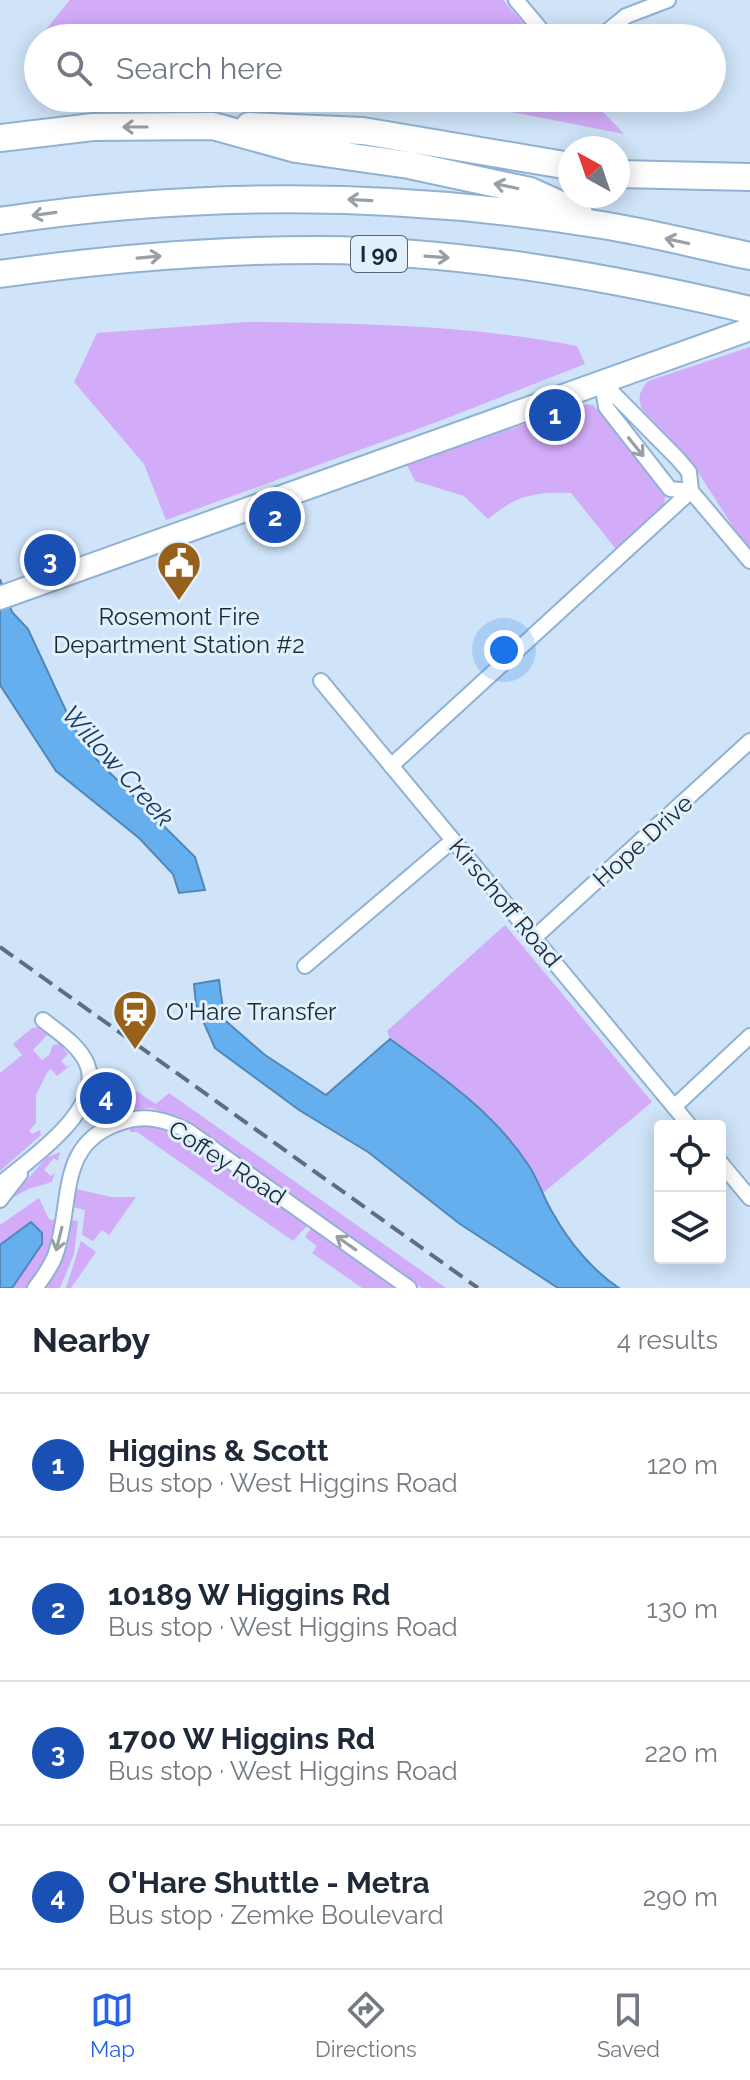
<!DOCTYPE html>
<html lang="en">
<head>
<meta charset="utf-8">
<style>
	:root { --surface:#fff; --page:#f2f2f3; --text:#1f2937; --muted:#747a83; --line:#e0e1e3; --accent:#2563eb }
	body { margin:0; font-family:Raleway,sans-serif; background:var(--page); color:var(--text) }
	.controls { position:absolute; right:24px; bottom:24px; display:grid; overflow:hidden; border-radius:8px; box-shadow:0 4px 20px #0003 }
	.controls button { width:72px; height:72px; display:grid; place-items:center; padding:0; border:0; border-bottom:2px solid var(--line); background:var(--surface); color:var(--text); font:40px sans-serif }
	.compass { position:absolute; left:558px; top:136px; width:72px; height:72px; border-radius:50%; background:var(--surface); box-shadow:0 4px 20px #0003; rotate:320deg }
	.you { position:absolute; left:504px; top:650px; width:28px; height:28px; margin:-20px; border:6px solid #fff; border-radius:50%; background:#1a73e8; box-shadow:0 0 0 12px #1a73e833 }
	.badge { display:grid; place-items:center; width:52px; height:52px; border-radius:50%; background:var(--accent); color:#fff; font-size:26px; font-weight:700 }
	.pin { position:absolute; translate:-50% -50%; border:4px solid #fff; box-shadow:0 2px 8px #0006 }
	.list { margin:0; padding:0; list-style:none }
	h2 { display:flex; justify-content:space-between; align-items:center; height:104px; margin:0; padding:0 32px; font-size:34px }
	h2 small { font-size:26px; font-weight:400; color:var(--muted) }
	.list li { display:grid; grid-template-columns:52px 1fr auto; gap:24px; align-items:center; box-sizing:border-box; height:144px; padding:0 32px; border-top:2px solid var(--line) }
	.list b { display:block; font-size:30px; white-space:nowrap }
	.list p { margin:0; font-size:26px; white-space:nowrap; color:var(--muted) }
	.list em { font-size:26px; font-style:normal; color:var(--muted) }
	.icon { flex:none; width:44px; height:44px; fill:none; stroke:currentColor; stroke-width:2; stroke-linecap:round; stroke-linejoin:round }
	.map { position:relative; flex:none; width:750px; height:1288px; overflow:hidden }
	.search { position:absolute; background:var(--surface); box-shadow:0 4px 20px #0003; left:24px; right:24px; top:24px; height:88px; display:flex; align-items:center; gap:20px; box-sizing:border-box; padding:0 28px; border-radius:44px; color:var(--muted); font-size:30px }
	.sheet { height:680px; background:var(--surface) }
	nav { display:flex; justify-content:space-around; align-items:center; box-sizing:border-box; height:112px; border-top:2px solid var(--line); background:var(--surface); font-size:22px; color:var(--muted) }
	nav a { display:grid; justify-items:center; gap:4px }
	nav .on { color:var(--accent) }
	.map>svg:first-child { display:block }
	.green { fill:#d3acf9 }
	.water { fill:#66afef; stroke:#5087b8; stroke-width:2 }
	.lines { fill:none; stroke-linecap:round; stroke-linejoin:round }
	.minor-casing { stroke:#90b2d2; stroke-width:18 }
	.primary-casing { stroke:#90b2d2; stroke-width:26 }
	.motorway-casing { stroke:#90b2d2; stroke-width:30 }
	.minor { stroke:#fff; stroke-width:14 }
	.primary { stroke:#fff; stroke-width:22 }
	.motorway { stroke:#fff; stroke-width:26 }
	.rail { stroke:#5e6e7d; stroke-width:4; stroke-dasharray:16 8; stroke-linecap:butt }
	.oneway { stroke:#999fa5 }
	.labels { text-anchor:middle; stroke-width:6; stroke-linejoin:round; paint-order:stroke }
	.shield { fill:#e2f0fe; stroke:#576572; stroke-width:2 }
	.shield-label { font-size:22px; font-weight:bold; fill:#1c2a36 }
	.poi-label { font-size:24px; fill:#1c2a36; stroke:#e2f0fe }
	.street-label { font-size:24px; fill:#1c2a36; stroke:#e2f0fe }
	.water-label { font-size:26px; font-style:italic; fill:#153b5c; stroke:#e2f0fe }
</style>
</head>
<body>
<div class="map">
<svg width="750" height="1288" viewBox="0 0 750 1288">
	<rect width="100%" height="100%" fill="#cfe4f8"/>
	<path class="green" d="M70,0H503L536,38H39Z
		M440,98H590L624,134Z
		M246,322C357,323 469,325 577,346L585,364L437,422L166,520L144,464L74,382L97,333Z
		M750,347V553L692,463L642,409C637,397 640,391 648,381Z
		M582,404L593,405L602,414L665,496L664,506L616,549L571,493C534,492 517,495 488,519L464,496L415,481L407,465Z
		M505,925L652,1102L543,1193C510,1126 449,1082 390,1039L387,1031Z
		M40,1027L48,1034L33,1050L42,1060L49,1055L53,1045L60,1044L68,1054L61,1061L67,1067L72,1064L57,1076L51,1069L48,1071L36,1095V1123L29,1131L32,1134L40,1130L41,1135L0,1171V1073L22,1055L13,1044L32,1028Z
		M136,1091L156,1104L169,1093L446,1288H422L186,1120L151,1108L120,1112L119,1108Z
		M154,1125L183,1138L307,1226L293,1241L137,1132H130V1127Z
		M60,1152L58,1161L54,1158L44,1170L51,1176L55,1172L52,1182L28,1189L10,1199L46,1158Z
		M77,1189L111,1197H136L109,1235L102,1230L93,1241L82,1235L85,1210L72,1207Z
		M39,1198L49,1219L56,1221L50,1252L30,1288H0V1225Z
		M70,1220L78,1221L74,1254L60,1288H46L61,1264Z
		M311,1228L396,1288H362L312,1253L317,1246L305,1237Z
		M81,1241L96,1252L71,1288H66Z"/>
	<path class="water" d="M0,579L12,612L28,629L73,726L97,760L195,857L205,890L179,893L173,874L139,838L56,771L0,685Z
		M219,980L223,1009L220,1016L265,1055L326,1095L390,1039C440,1075 495,1113 529,1166C539,1181 544,1200 554,1215C569,1242 593,1271 619,1288H558L460,1224L368,1152L299,1110L215,1048L196,1005L194,984Z
		M31,1222L42,1233V1244L12,1288H0V1245Z"/>
	<g class="lines">
		<g class="minor-casing">
			<path id="minor" d="M516,0L548,38
				M599,38L626,16L668,0
				M602,382L678,459L689,472L691,491L750,561
				M602,382L606,407L670,489L691,491
				M321,681L690,1126
				M391,766L691,491
				M534,938L750,741
				M305,966L453,840
				M674,1107L750,1036
				M720,1162L750,1198
				M0,1184C29,1160 105,1109 87,1064C79,1045 58,1032 43,1020
				M0,1200L20,1174
				M35,1288C43,1278 50,1268 55,1256C74,1203 55,1143 122,1122C146,1114 167,1120 188,1131L409,1288"/>
		</g>
		<g class="primary-casing">
			<path id="primary" d="M0,598L750,329"/>
		</g>
		<g class="motorway-casing">
			<path id="motorway" d="M249,126L363,131L570,166
				M0,138L93,127L213,126L296,149L409,165L530,191L579,213
				M618,174L750,177
				M0,221C200,191 402,192 602,225C652,233 701,246 750,256
				M0,274C106,259 212,250 319,250C464,251 610,277 750,310"/>
		</g>
		<use href="#minor" class="minor"/>
		<use href="#primary" class="primary"/>
		<use href="#motorway" class="motorway"/>
		<path class="rail" d="M0,947L478,1288"/>
	</g>
	<defs><path id="oneway-shaft" d="M-6 0H5M1.5-3L5.5 0L1.5 3" fill="none" stroke-width="1.6" stroke-linecap="round" stroke-linejoin="round" transform="scale(2)"/></defs>
	<g class="oneway">
		<use href="#oneway-shaft" transform="translate(135 127) rotate(180)"/>
		<use href="#oneway-shaft" transform="translate(506 186) rotate(-168)"/>
		<use href="#oneway-shaft" transform="translate(360 200) rotate(-177)"/>
		<use href="#oneway-shaft" transform="translate(44 214) rotate(172)"/>
		<use href="#oneway-shaft" transform="translate(677 241) rotate(-168)"/>
		<use href="#oneway-shaft" transform="translate(149 257) rotate(-5)"/>
		<use href="#oneway-shaft" transform="translate(437 257) rotate(4)"/>
		<use href="#oneway-shaft" transform="translate(636 447) rotate(51)"/>
		<use href="#oneway-shaft" transform="translate(59 1239) rotate(104)"/>
		<use href="#oneway-shaft" transform="translate(346 1243) rotate(-145)"/>
	</g>
	<defs>
		<g id="civic-pin" transform="scale(2.3)"><path d="M0 17L-7.5 6A9.5 9.5 0 1 1 7.5 6Z" fill="#98611b" stroke="#e2f0fe"/><path d="M-.6-6.5H3V-4.5H.6V-3L4-1V1h2V6H-6V1h2V-1L-.6-3ZM-1.2 2.5V6h2.4V2.5Z" fill="#fff"/></g>
		<g id="station-pin" transform="scale(2.3)"><path d="M0 17L-7.5 6A9.5 9.5 0 1 1 7.5 6Z" fill="#98611b" stroke="#e2f0fe"/><path d="M-3-6H3Q5-6 5-4V2Q5 4 3 4L4.5 6H3L1.5 4h-3L-3 6H-4.5L-3 4Q-5 4-5 2V-4Q-5-6-3-6ZM-3.5-4v3h7v-3ZM-3.5 1v1.5H-2V1ZM2 1v1.5H3.5V1Z" fill="#fff"/></g>
	</defs>
	<g fill-rule="evenodd">
		<use href="#civic-pin" x="179" y="563"/>
		<use href="#station-pin" x="135" y="1012"/>
	</g>
	<g class="labels">
		<rect class="shield" x="351" y="236" width="56" height="36" rx="6"/>
		<g class="shield-label">
			<text x="379" y="262">I 90</text>
		</g>
		<g class="poi-label">
			<text x="179" y="625">Rosemont Fire<tspan x="179" dy="28">Department Station #2</tspan></text>
			<text x="166" y="1020" text-anchor="start">O'Hare Transfer</text>
		</g>
		<g class="street-label">
			<text transform="translate(643 841) rotate(-42)" y="8">Hope Drive</text>
			<text transform="translate(505 903) rotate(50)" y="8">Kirschoff Road</text>
			<text transform="translate(227 1163) rotate(33)" y="8">Coffey Road</text>
		</g>
		<g class="water-label">
			<text transform="translate(118 766) rotate(48)" y="9">Willow Creek</text>
		</g>
	</g>
</svg>
<div class="controls">
<button><svg class="icon" aria-label="locate" viewBox="0 0 24 24"><circle cx="12" cy="12" r="6"/><path d="M12 2v4M12 18v4M2 12h4M18 12h4"/></svg></button>
<button><svg class="icon" aria-label="layers" viewBox="0 0 24 24"><path d="M12 4l9 5-9 5-9-5zM3 14l9 5 9-5"/></svg></button>
</div>
<svg class="compass" viewBox="-18 -18 36 36"><path d="M0-13l5 13h-10z" fill="#e53935"/><path d="M0 13l5-13h-10z" fill="#747a83"/></svg>
<div class="you"></div>
<div class="pin badge" style="left:555px;top:415px;background:#1a4fb4">1</div>
<div class="pin badge" style="left:275px;top:517px;background:#1a4fb4">2</div>
<div class="pin badge" style="left:50px;top:560px;background:#1a4fb4">3</div>
<div class="pin badge" style="left:106px;top:1098px;background:#1a4fb4">4</div>
<div class="search"><svg class="icon" aria-label="search" viewBox="0 0 24 24"><circle cx="10" cy="10" r="6"/><path d="M15 15l6 6"/></svg>Search here</div>
</div>
<section class="sheet">
<h2>Nearby<small>4 results</small></h2>
<ul class="list">
<li><span class="badge" style="background:#1a4fb4">1</span><div><b>Higgins &amp; Scott</b><p>Bus stop · West Higgins Road</p></div><em>120 m</em></li>
<li><span class="badge" style="background:#1a4fb4">2</span><div><b>10189 W Higgins Rd</b><p>Bus stop · West Higgins Road</p></div><em>130 m</em></li>
<li><span class="badge" style="background:#1a4fb4">3</span><div><b>1700 W Higgins Rd</b><p>Bus stop · West Higgins Road</p></div><em>220 m</em></li>
<li><span class="badge" style="background:#1a4fb4">4</span><div><b>O'Hare Shuttle - Metra</b><p>Bus stop · Zemke Boulevard</p></div><em>290 m</em></li>
</ul>
</section>
<nav>
<a class="on"><svg class="icon" aria-label="map" viewBox="0 0 24 24"><path d="M3 6l6-2 6 2 6-2v14l-6 2-6-2-6 2zM9 4v14M15 6v14"/></svg>Map</a>
<a><svg class="icon" aria-label="directions" viewBox="0 0 24 24"><path d="M12 3l9 9-9 9-9-9zM9 14v-3h6M13 9l2 2-2 2"/></svg>Directions</a>
<a><svg class="icon" aria-label="saved" viewBox="0 0 24 24"><path d="M7 4h10v16l-5-4-5 4z"/></svg>Saved</a>
</nav>
</body>
</html>
